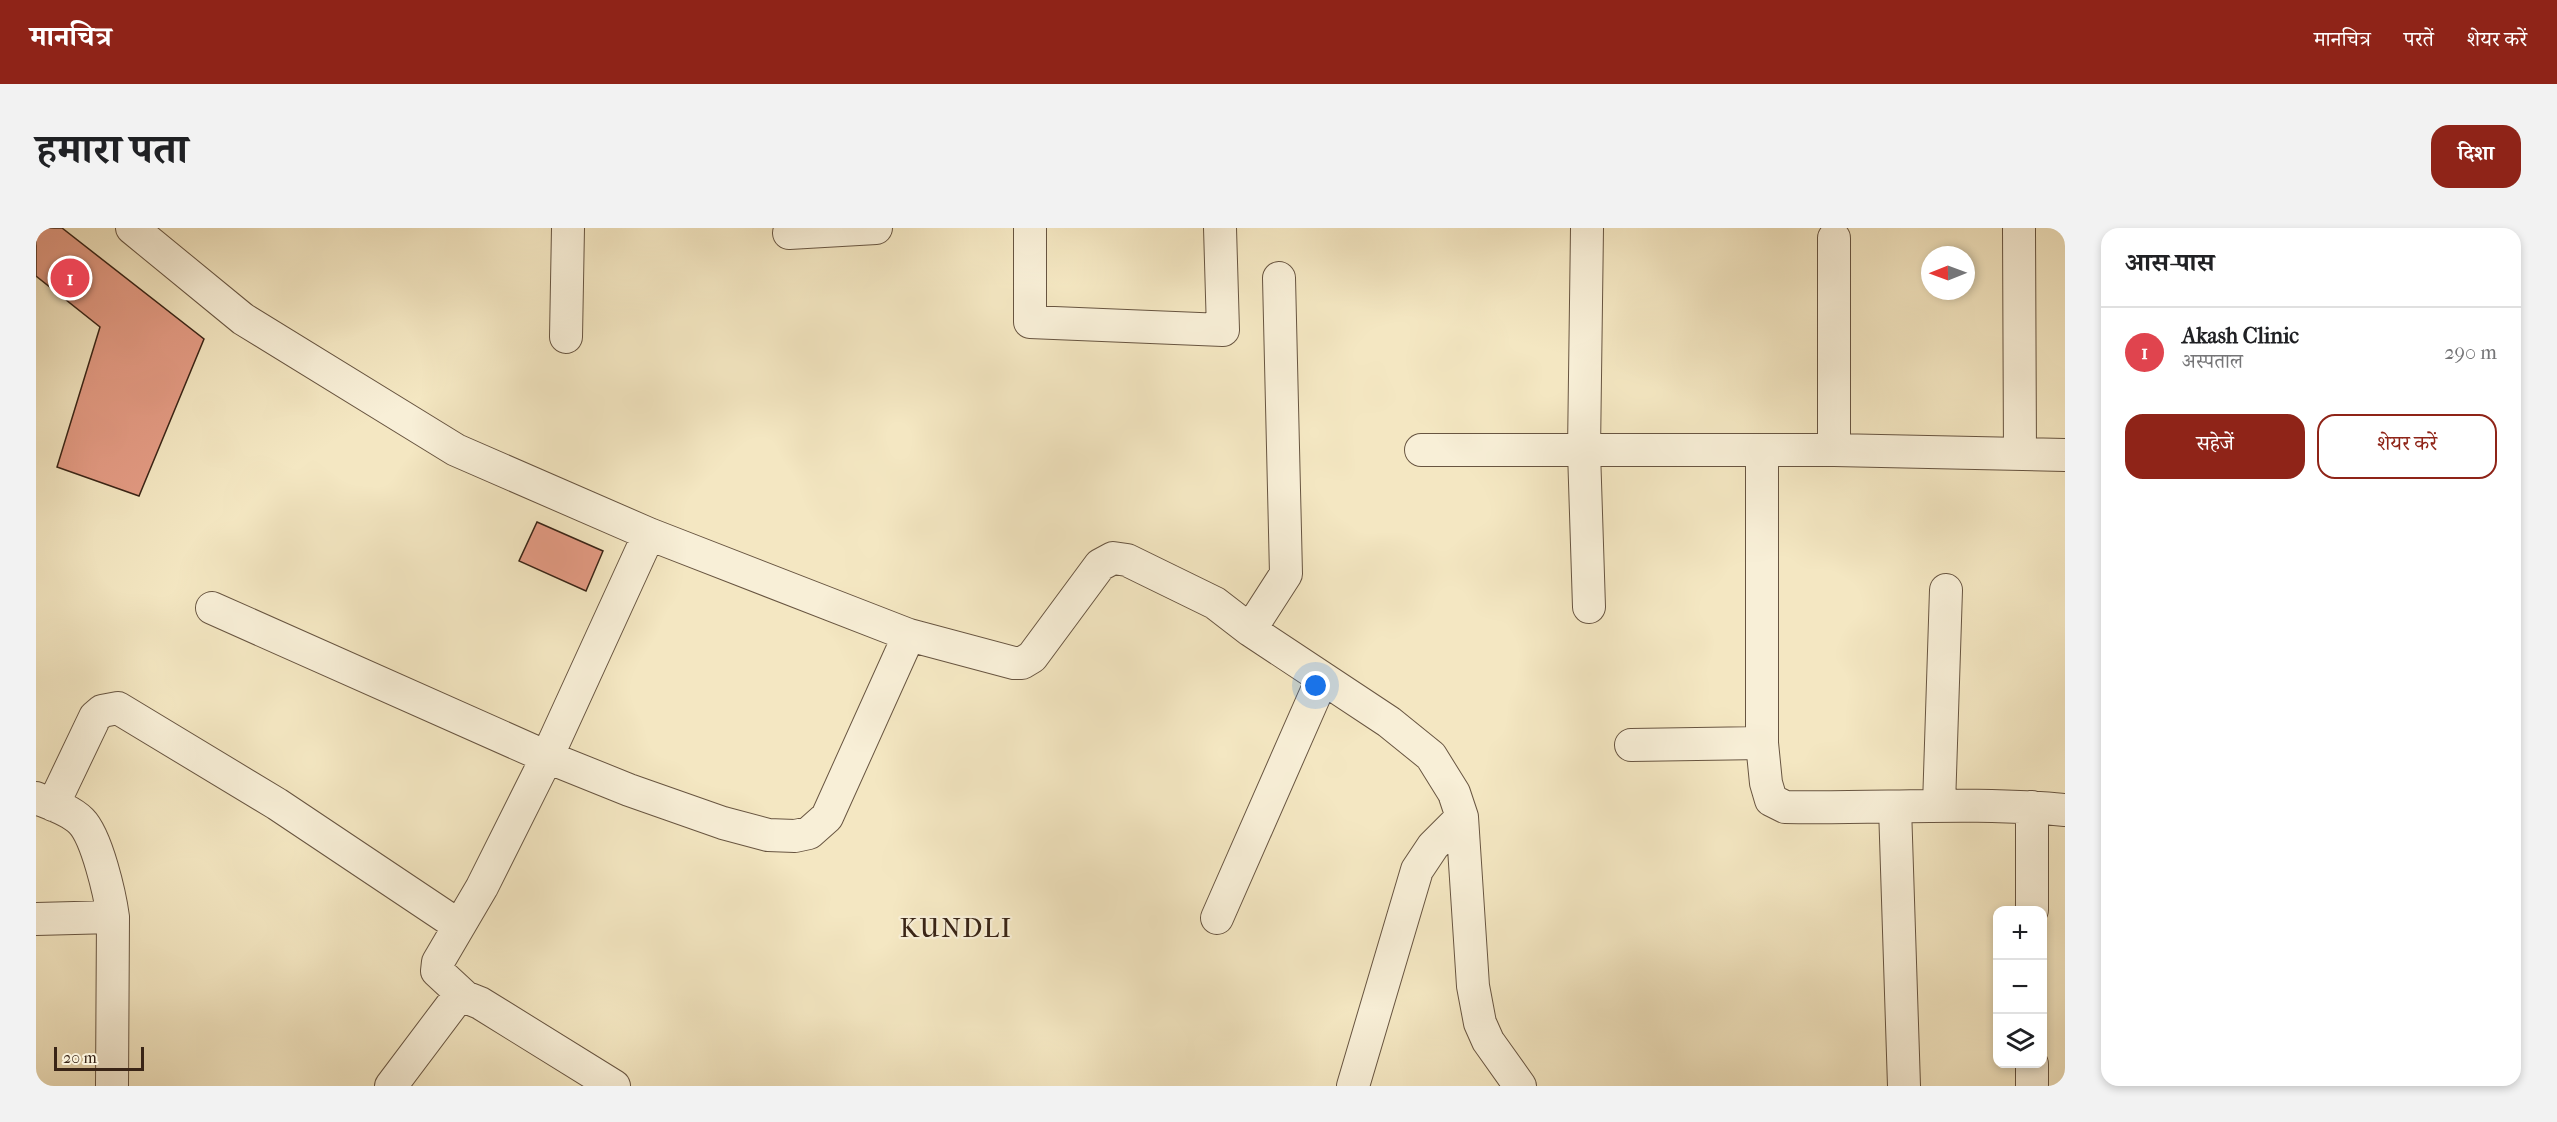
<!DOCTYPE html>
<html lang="hi">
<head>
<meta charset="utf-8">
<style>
	:root { --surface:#fff; --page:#f2f2f2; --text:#202124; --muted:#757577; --line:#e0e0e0; --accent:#8f2418 }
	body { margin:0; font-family:"IM FELL French Canon","Noto Serif Devanagari",serif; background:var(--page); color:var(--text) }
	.controls { position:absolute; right:18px; bottom:18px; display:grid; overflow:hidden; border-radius:12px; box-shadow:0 3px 9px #0003 }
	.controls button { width:54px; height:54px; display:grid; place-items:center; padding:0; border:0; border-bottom:2px solid var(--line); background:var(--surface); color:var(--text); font:30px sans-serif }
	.compass { position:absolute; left:1885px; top:18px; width:54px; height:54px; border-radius:50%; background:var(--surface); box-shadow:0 3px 9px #0003; rotate:269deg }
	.scale { position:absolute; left:18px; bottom:15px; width:90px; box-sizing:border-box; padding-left:6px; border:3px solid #392416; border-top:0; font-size:16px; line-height:21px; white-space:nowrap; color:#392416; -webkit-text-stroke:4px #f8efd7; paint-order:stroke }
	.you { position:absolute; left:1280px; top:458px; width:21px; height:21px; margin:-15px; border:4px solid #fff; border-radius:50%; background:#1a73e8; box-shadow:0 0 0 9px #1a73e833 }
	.badge { display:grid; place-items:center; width:39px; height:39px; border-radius:50%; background:var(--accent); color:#fff; font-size:20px; font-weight:700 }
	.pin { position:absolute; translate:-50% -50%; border:3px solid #fff; box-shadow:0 2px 6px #0006 }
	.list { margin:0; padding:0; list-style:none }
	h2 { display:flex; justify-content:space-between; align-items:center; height:78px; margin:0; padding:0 24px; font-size:26px }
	h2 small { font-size:20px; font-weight:400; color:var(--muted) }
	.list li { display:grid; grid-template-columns:39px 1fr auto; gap:18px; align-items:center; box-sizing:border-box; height:90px; padding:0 24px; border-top:2px solid var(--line) }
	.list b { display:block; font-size:22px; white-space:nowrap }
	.list p { margin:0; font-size:20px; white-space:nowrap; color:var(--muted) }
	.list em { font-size:20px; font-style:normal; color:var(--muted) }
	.actions { display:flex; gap:12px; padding:18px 24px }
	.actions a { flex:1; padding:14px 0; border:2px solid var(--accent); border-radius:18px; text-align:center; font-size:21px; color:var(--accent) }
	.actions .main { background:var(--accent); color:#fff }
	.icon { flex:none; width:33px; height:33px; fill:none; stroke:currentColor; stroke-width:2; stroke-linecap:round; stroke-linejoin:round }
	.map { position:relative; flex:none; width:2029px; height:858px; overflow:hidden; border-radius:18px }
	header { display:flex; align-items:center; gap:36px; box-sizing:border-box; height:84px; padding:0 30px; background:var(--accent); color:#fff }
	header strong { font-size:28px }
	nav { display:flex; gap:33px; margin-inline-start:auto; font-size:21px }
	.intro { display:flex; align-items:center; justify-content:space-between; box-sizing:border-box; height:144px; padding:0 36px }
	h1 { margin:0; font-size:42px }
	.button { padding:15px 27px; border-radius:18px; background:var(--accent); color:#fff; font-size:21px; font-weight:700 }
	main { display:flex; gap:36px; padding:0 36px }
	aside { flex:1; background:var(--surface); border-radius:18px; box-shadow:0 3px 9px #0003 }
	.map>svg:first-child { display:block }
	.building { fill:#e49b84; stroke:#392416; stroke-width:1.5 }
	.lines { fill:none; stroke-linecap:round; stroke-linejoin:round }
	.minor-casing { stroke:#685541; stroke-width:34 }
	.minor { stroke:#f8efd7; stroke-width:32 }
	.labels { text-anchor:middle; stroke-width:4.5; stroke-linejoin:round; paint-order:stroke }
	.quarter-label { font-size:26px; letter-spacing:1.5px; fill:#392416; stroke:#f8efd7 }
</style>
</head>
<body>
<header>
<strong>मानचित्र</strong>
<nav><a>मानचित्र</a><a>परतें</a><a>शेयर करें</a></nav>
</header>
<div class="intro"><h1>हमारा पता</h1><a class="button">दिशा</a></div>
<main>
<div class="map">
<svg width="2029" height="858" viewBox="0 0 2029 858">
	<rect width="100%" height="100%" fill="#f4e7c2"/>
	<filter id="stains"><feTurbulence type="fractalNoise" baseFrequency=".00333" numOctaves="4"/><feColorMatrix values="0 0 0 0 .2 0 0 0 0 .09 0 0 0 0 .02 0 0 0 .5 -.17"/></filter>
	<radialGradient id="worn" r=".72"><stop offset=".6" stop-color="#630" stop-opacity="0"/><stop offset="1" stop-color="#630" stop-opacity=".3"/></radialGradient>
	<path class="building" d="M0,0H26L168,111L103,268L21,239L64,99L0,48Z
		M501,294L567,323L550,363L483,333Z"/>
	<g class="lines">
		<g class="minor-casing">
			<path id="minor" d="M96,0L207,91L420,222L613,306L873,407L978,435H986L996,429L1064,337L1077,330L1091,332L1179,375L1214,402L1353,494L1395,528L1418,565L1426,589L1437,758L1444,795L1452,813L1484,858
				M994,0V94L1187,102L1184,0
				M1551,0L1548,223L1553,379
				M1983,0L1984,226
				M753,5L840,0
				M530,109L532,0
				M1385,222H1798L2029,227
				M1798,222V10
				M1726,223V515L1730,555L1735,572L1749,579C1842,581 1936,573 2029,582
				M176,380L511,529L593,562L687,595L732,607L759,608L773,605L791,589L873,407
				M1214,402L1250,346L1243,50
				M1595,517L1726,515
				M0,570C15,576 34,582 45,593C61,609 74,667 77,689L76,858
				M17,577L59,489L66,483L82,480L241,576L422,697
				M1903,577L1910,362
				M1859,579L1868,858
				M1996,682V579
				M1181,690L1286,451
				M0,691L77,689
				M429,769L401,743L402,734L446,659L511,529L613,306
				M355,858L419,773L429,769L444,775L578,858
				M1317,858L1381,642L1397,618L1426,589
				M1996,858V836"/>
		</g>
		<use href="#minor" class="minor"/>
	</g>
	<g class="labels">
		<g class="quarter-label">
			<text x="920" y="709">KUNDLI</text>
		</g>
	</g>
	<rect width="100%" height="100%" filter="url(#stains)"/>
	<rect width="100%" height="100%" fill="url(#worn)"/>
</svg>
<div class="controls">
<button>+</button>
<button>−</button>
<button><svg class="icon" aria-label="layers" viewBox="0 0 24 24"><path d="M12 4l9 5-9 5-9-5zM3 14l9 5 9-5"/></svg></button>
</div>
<svg class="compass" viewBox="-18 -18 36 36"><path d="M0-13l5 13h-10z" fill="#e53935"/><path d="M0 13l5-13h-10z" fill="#757577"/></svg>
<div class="scale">20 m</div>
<div class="you"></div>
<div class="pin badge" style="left:34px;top:50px;background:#e0444e">1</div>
</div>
<aside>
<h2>आस-पास<small></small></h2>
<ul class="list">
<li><span class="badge" style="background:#e0444e">1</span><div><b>Akash Clinic</b><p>अस्पताल</p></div><em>290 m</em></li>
</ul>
<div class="actions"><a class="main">सहेजें</a><a>शेयर करें</a></div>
</aside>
</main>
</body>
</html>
